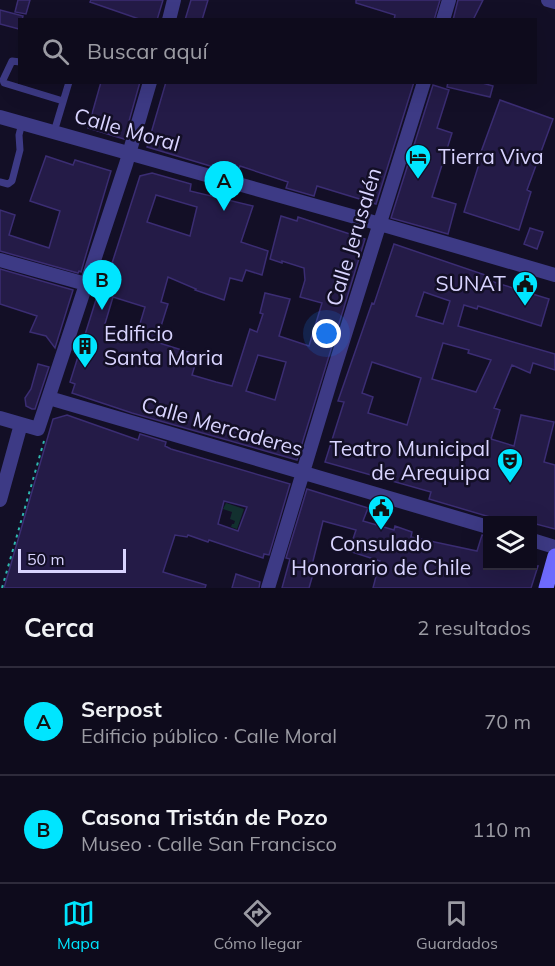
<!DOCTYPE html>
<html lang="es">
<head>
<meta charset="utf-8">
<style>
	:root { --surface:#0e0b1c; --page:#1c1929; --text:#f1f3f6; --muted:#9b9ba3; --line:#2e2b3b; --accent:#00e5ff }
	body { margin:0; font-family:Mulish,sans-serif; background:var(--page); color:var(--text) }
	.controls { position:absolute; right:18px; bottom:18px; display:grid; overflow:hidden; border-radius:0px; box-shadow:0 6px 24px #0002 }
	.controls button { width:54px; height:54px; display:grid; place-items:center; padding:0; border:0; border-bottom:2px solid var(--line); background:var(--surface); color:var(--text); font:30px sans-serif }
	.scale { position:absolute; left:18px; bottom:15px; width:108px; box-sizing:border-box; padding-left:6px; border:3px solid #d9d4ff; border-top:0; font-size:16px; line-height:21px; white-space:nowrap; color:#d9d4ff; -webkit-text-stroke:4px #130f26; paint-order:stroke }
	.you { position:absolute; left:327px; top:334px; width:21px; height:21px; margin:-15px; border:4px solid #fff; border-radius:50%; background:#1a73e8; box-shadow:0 0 0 9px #1a73e833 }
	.badge { display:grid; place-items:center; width:39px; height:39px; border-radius:50%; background:var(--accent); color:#111; font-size:20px; font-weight:700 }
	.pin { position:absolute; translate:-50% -50px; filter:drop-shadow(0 2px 3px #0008) }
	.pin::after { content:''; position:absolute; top:32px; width:21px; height:18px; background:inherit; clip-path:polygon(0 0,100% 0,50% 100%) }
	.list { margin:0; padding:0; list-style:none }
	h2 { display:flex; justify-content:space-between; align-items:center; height:78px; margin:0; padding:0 24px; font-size:26px }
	h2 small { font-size:20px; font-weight:400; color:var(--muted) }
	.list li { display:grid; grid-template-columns:39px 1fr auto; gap:18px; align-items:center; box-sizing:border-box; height:108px; padding:0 24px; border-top:2px solid var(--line) }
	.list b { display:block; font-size:22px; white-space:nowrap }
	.list p { margin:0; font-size:20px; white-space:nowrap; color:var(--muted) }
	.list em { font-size:20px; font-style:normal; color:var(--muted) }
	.icon { flex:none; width:33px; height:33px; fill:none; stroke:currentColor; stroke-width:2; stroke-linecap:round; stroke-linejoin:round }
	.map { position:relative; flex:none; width:555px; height:588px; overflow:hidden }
	.search { position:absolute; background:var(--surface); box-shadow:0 6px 24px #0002; left:18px; right:18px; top:18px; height:66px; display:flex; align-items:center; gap:15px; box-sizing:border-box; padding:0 21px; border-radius:0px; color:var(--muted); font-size:22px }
	.sheet { height:294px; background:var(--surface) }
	nav { display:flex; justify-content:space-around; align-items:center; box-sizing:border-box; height:84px; border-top:2px solid var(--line); background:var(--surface); font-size:16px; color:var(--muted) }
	nav a { display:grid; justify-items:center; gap:3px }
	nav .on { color:var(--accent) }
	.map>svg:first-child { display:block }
	.green { fill:#12302f }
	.building { fill:#241b47; stroke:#3b2d73; stroke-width:1.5; fill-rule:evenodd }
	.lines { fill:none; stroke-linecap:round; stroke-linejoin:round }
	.path { stroke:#2fb8b0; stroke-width:2; stroke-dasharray:3 4.5; stroke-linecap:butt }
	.lane { stroke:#3d3a85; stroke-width:7 }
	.street { stroke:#3d3a85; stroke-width:14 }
	.secondary { stroke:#6f6bff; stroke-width:15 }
	.labels { text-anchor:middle; stroke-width:5; stroke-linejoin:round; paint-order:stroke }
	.street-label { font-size:21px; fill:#d9d4ff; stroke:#130f26 }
	.poi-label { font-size:21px; fill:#d9d4ff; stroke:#130f26; text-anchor:start }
</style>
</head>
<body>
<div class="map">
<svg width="555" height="588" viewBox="0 0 555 588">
	<rect width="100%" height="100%" fill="#130f26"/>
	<path class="green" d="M226,503L244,509L237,529L231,527L232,524H234L235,521L230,519L232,512L223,509Z"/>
	<path class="building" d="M18,0H30L26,14L15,12Z
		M91,0H163L157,20H142L90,2Z
		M191,0H208L202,20H185Z
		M356,0H440L434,20H394L395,15L356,3Z
		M458,0H483L473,20H453Z
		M0,10L23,16L22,20H20L19,29L0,24Z
		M101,82H140L124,139L88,128Z
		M166,82H414L376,204L317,186L314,196L286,188L288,182L240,166L237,174L147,147Z
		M448,82H479L493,86L490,97L447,87Z
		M433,85L449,90L437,128L452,133L432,197L456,204L448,234L391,218Z
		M500,100L553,119L527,190L531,192L519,230L464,212L479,164L477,163Z
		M46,156L73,165L75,160L111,171L85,258L81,272L79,271L78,273L0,251V210L15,215L9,235L49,248L60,211L30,201Z
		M152,173L191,184L190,191L253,206L241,242L268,251L262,275L246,270L242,281L230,278L224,300L195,290L196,289L168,277L161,302L168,304L156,342L198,355L192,375L216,382L232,386L250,329L257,332L263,314L260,313L265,293L290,299L279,336L309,346L322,303L300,297L305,280L304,268L282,261V263L270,259L281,216L297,221L298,217L365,239L297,460L132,413L72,393L75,384L70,382L101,284L105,285L140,176ZM156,195L197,207L190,236L147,222ZM113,297L145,307L136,337L104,327ZM258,355L286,362L275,400L246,391Z
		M530,228L543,232L537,249L524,244Z
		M394,244L488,276L487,280L549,299L541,326L478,306L477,309L464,305L458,326L555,354V370L533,363L530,373L512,365L494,408L500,410L491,439L514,446L521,415L554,422L544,462L555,465V529L532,523V520H500L429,499L431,492L325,462L344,402L338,401L372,303L374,304ZM424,292L450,301L443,324L416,316ZM443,343L469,350L468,353L491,360L476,392L432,379ZM372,362L421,378L407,425L368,413L373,397L362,393Z
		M0,269L73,290L55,348L46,336L30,332L37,316L0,304Z
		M38,364L49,367L35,409H32L26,406L25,398L31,389Z
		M67,415L138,440L140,434L166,442L165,446L171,449L290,484L269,555L264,554L263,558L209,540L208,542L188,535L187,537L175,535L163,572L206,585L205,588H4L53,419ZM224,501L247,507L238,531L218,524Z
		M307,489L368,508L363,521L394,530L395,526L412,532L411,537L477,551L482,535L488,536V566H538L531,588H373L380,561L349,551L356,530L323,521L310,573L313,574L309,588H282L290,559L286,558Z
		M236,574L260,582L259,588H232Z"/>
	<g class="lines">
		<path class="path" d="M2,588L44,441"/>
		<path class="lane" d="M20,62L12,61L3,80L4,83L63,101
			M54,132L69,82
			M0,182L8,184L12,181L20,150L19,135L22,123"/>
		<path class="street" d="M548,0L555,2
			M169,20L174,0
			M443,20L449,0
			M0,117L380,224L555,275
			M0,260L86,284
			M49,398L488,527
			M0,418L38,429L126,164L150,82
			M0,500L21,424
			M532,540L555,547
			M268,588L333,373L424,82"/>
		<path class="secondary" d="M546,588L555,556"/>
	</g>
	<defs>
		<g id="hotel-pin" transform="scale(1.35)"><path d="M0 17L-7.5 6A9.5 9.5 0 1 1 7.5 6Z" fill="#00e5ff" stroke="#130f26"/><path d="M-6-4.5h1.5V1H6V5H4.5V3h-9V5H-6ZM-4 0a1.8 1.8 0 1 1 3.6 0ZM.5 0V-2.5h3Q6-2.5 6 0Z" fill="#111"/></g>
		<g id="civic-pin" transform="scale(1.35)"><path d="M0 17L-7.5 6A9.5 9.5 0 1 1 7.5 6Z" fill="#00e5ff" stroke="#130f26"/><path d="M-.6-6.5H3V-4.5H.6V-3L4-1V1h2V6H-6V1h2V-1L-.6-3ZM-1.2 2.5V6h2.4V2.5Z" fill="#111"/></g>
		<g id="building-pin" transform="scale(1.35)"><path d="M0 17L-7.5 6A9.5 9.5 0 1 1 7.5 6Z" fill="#00e5ff" stroke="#130f26"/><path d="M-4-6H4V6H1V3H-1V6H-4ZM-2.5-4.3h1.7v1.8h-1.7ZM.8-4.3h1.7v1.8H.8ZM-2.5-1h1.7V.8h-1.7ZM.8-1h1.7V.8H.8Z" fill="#111"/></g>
		<g id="theatre-pin" transform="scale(1.35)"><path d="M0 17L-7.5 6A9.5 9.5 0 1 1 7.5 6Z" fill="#00e5ff" stroke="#130f26"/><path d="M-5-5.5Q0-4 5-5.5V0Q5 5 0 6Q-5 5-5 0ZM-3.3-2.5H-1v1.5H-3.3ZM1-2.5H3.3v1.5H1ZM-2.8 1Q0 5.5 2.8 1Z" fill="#111"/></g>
	</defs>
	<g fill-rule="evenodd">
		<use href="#hotel-pin" x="418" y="157"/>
		<use href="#civic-pin" x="525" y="284"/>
		<use href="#building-pin" x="85" y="346"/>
		<use href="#theatre-pin" x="510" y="461"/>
		<use href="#civic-pin" x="381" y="508"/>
	</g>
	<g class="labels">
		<g class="street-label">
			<text transform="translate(127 130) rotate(16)" y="7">Calle Moral</text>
			<text transform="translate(354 237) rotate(-73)" y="7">Calle Jerusalén</text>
			<text transform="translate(222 427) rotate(16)" y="7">Calle Mercaderes</text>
		</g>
		<g class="poi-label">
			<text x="438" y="164">Tierra Viva</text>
			<text x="506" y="291" text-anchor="end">SUNAT</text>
			<text x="104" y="341">Edificio<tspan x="104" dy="24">Santa Maria</tspan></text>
			<text x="490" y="456" text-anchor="end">Teatro Municipal<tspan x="490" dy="24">de Arequipa</tspan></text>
			<text x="381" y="551" text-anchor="middle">Consulado<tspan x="381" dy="24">Honorario de Chile</tspan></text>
		</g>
	</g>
</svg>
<div class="controls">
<button><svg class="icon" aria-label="layers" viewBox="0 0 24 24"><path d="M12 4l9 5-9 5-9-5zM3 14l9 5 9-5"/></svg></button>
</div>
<div class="scale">50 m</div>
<div class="you"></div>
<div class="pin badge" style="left:224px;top:211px">A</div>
<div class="pin badge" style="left:102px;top:310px">B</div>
<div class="search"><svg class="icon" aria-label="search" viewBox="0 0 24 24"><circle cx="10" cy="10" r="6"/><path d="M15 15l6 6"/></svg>Buscar aquí</div>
</div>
<section class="sheet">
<h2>Cerca<small>2 resultados</small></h2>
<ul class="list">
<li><span class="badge">A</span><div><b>Serpost</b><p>Edificio público · Calle Moral</p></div><em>70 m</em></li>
<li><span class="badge">B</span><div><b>Casona Tristán de Pozo</b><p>Museo · Calle San Francisco</p></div><em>110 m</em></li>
</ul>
</section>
<nav>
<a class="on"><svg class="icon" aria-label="map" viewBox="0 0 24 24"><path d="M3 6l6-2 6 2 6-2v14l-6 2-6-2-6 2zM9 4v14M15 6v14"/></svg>Mapa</a>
<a><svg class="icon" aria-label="directions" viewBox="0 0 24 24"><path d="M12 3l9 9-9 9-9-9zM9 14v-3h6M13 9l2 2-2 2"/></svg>Cómo llegar</a>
<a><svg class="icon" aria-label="saved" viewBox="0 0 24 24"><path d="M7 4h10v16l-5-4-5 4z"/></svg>Guardados</a>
</nav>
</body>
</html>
